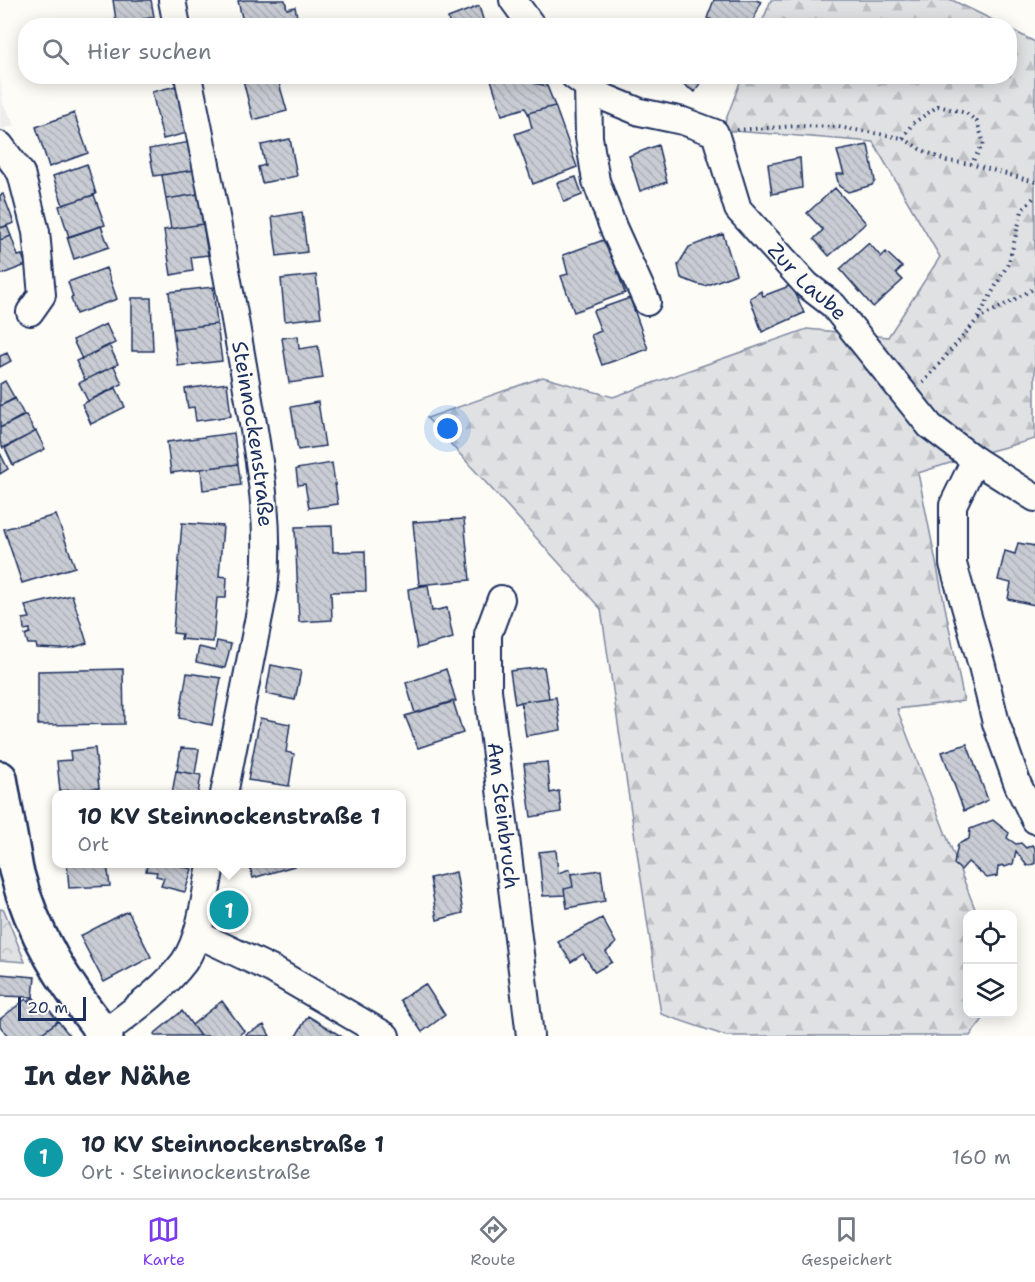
<!DOCTYPE html>
<html lang="de">
<head>
<meta charset="utf-8">
<style>
	:root { --surface:#fff; --page:#f6f6f7; --text:#1f2937; --muted:#747a83; --line:#e0e1e3; --accent:#7c3aed }
	body { margin:0; font-family:"Shantell Sans",sans-serif; background:var(--page); color:var(--text) }
	.controls { position:absolute; right:18px; bottom:18px; display:grid; overflow:hidden; border-radius:12px; box-shadow:0 3px 15px #0003 }
	.controls button { width:54px; height:54px; display:grid; place-items:center; padding:0; border:0; border-bottom:2px solid var(--line); background:var(--surface); color:var(--text); font:30px sans-serif }
	.scale { position:absolute; left:18px; bottom:15px; width:68px; box-sizing:border-box; padding-left:6px; border:3px solid #1b2f5e; border-top:0; font-size:16px; line-height:21px; white-space:nowrap; color:#1b2f5e; -webkit-text-stroke:4px #fdfcf7; paint-order:stroke }
	.you { position:absolute; left:448px; top:429px; width:21px; height:21px; margin:-15px; border:4px solid #fff; border-radius:50%; background:#1a73e8; box-shadow:0 0 0 9px #1a73e833 }
	.badge { display:grid; place-items:center; width:39px; height:39px; border-radius:50%; background:var(--accent); color:#fff; font-size:20px; font-weight:700 }
	.pin { position:absolute; translate:-50% -50%; border:3px solid #fff; box-shadow:0 2px 6px #0006 }
	.popup { position:absolute; left:52px; top:790px; width:354px; height:78px; box-sizing:border-box; display:grid; place-content:center; border-radius:12px; background:var(--surface); filter:drop-shadow(0 2px 4px #0005); font-size:20px; white-space:nowrap; color:var(--muted) }
	.popup b { font-size:22px; color:var(--text) }
	.popup::after { content:''; position:absolute; left:50%; top:100%; margin-left:-12px; border:12px solid transparent; border-top-color:var(--surface) }
	.list { margin:0; padding:0; list-style:none }
	h2 { display:flex; justify-content:space-between; align-items:center; height:78px; margin:0; padding:0 24px; font-size:26px }
	h2 small { font-size:20px; font-weight:400; color:var(--muted) }
	.list li { display:grid; grid-template-columns:39px 1fr auto; gap:18px; align-items:center; box-sizing:border-box; height:84px; padding:0 24px; border-top:2px solid var(--line) }
	.list b { display:block; font-size:22px; white-space:nowrap }
	.list p { margin:0; font-size:20px; white-space:nowrap; color:var(--muted) }
	.list em { font-size:20px; font-style:normal; color:var(--muted) }
	.icon { flex:none; width:33px; height:33px; fill:none; stroke:currentColor; stroke-width:2; stroke-linecap:round; stroke-linejoin:round }
	.map { position:relative; flex:none; width:1035px; height:1036px; overflow:hidden }
	.search { position:absolute; background:var(--surface); box-shadow:0 3px 15px #0003; left:18px; right:18px; top:18px; height:66px; display:flex; align-items:center; gap:15px; box-sizing:border-box; padding:0 21px; border-radius:24px; color:var(--muted); font-size:22px }
	.sheet { height:162px; background:var(--surface) }
	nav { display:flex; justify-content:space-around; align-items:center; box-sizing:border-box; height:84px; border-top:2px solid var(--line); background:var(--surface); font-size:16px; color:var(--muted) }
	nav a { display:grid; justify-items:center; gap:3px }
	nav .on { color:var(--accent) }
	.map>svg:first-child { display:block }
	.built { fill:#edeeec }
	.forest { fill:url(#forest-firs); stroke:#7e88a0; stroke-width:1.5 }
	.park { fill:url(#park-crowns); stroke:#7e88a0; stroke-width:1.5 }
	.building { fill:url(#building-back-hatch); stroke:#1b2f5e; stroke-width:1.5 }
	.lines { fill:none; stroke-linecap:round; stroke-linejoin:round }
	.street-casing { stroke:#1b2f5e; stroke-width:30 }
	.secondary-casing { stroke:#1b2f5e; stroke-width:38 }
	.path { stroke:#1b2f5e; stroke-width:4; stroke-dasharray:1.5 4.5; stroke-linecap:butt }
	.street { stroke:#fdfcf7; stroke-width:26 }
	.secondary { stroke:#fdfcf7; stroke-width:33 }
	.labels { text-anchor:middle; stroke-width:4.5; stroke-linejoin:round; paint-order:stroke }
	.street-label { font-size:21px; fill:#1b2f5e; stroke:#fdfcf7 }
</style>
</head>
<body>
<div class="map">
<svg width="1035" height="1036" viewBox="0 0 1035 1036">
	<defs>
		<pattern id="forest-firs" width="22" height="20" patternUnits="userSpaceOnUse" patternTransform="scale(1.5)"><rect width="22" height="20" fill="#e0e1e3"/><path d="M5 1l3.5 6h-7zM16 11l3.5 6h-7z" fill="#c0c1c5"/></pattern>
		<pattern id="park-crowns" width="20" height="18" patternUnits="userSpaceOnUse" patternTransform="scale(1.5)"><rect width="20" height="18" fill="#e0e1e3"/><path d="M2 6a3 3 0 1 1 6 0M12 15a3 3 0 1 1 6 0" fill="none" stroke="#c0c1c5"/></pattern>
		<pattern id="building-back-hatch" width="6" height="6" patternUnits="userSpaceOnUse" patternTransform="scale(1.5)"><rect width="6" height="6" fill="#c9ccd3"/><path d="M-1 5l2 2M0 0l6 6M5-1l2 2" fill="none" stroke="#acb0b8"/></pattern>
	</defs>
	<rect width="100%" height="100%" fill="#fdfcf7"/>
	<filter id="ink" filterUnits="userSpaceOnUse"><feTurbulence type="fractalNoise" baseFrequency=".0167" numOctaves="2"/><feDisplacementMap in="SourceGraphic" scale="12" xChannelSelector="R" yChannelSelector="G"/><feConvolveMatrix kernelMatrix="1 2 1 2 8 2 1 2 1" color-interpolation-filters="sRGB"/></filter>
	<g filter="url(#ink)">
		<path class="built" d="M0,75L3,104L15,125L0,130Z"/>
		<path class="forest" d="M771,0H952L1003,25H761Z
			M1010,29L1035,42V439L979,454L918,473L964,701L897,709L977,914H968V1014H987L970,1036H726L661,1014L601,609L427,418L543,377L613,397L807,329L888,337L940,257L873,142L722,130L742,77L1010,76Z"/>
		<path class="park" d="M0,909L4,910L25,962L0,960Z"/>
		<path class="building" d="M113,0H151L154,17L143,19L144,26H100V23L116,20Z
			M245,0H285L287,9L295,7L299,26H244L238,1Z
			M714,0H756L761,2L751,26H724L707,18Z
			M479,6L485,26H450L448,18Z
			M255,76H277L287,111L253,120L243,80Z
			M490,76H531L534,83L547,86L555,106L528,113L525,108L502,115Z
			M669,76H704L695,92Z
			M176,86L187,133L163,139L152,92Z
			M555,106L577,167L533,184L515,134L532,128L528,113Z
			M74,113L88,153L49,167L36,127Z
			M290,139L297,176L262,183L258,167L265,165L261,145Z
			M190,142L194,170L154,176L149,149Z
			M658,145L667,182L640,191L629,156Z
			M868,145L875,181L872,185L848,192L839,186L836,174H844L837,151Z
			M800,158L802,188L772,194L768,164Z
			M87,164L96,194L63,205L53,176Z
			M194,170L198,194L166,199L162,175Z
			M576,177L582,195L564,202L557,183Z
			M835,188L866,223L829,256L814,239L823,230L807,213Z
			M3,194L14,223L0,228V195Z
			M198,194L203,224L171,229L166,199Z
			M94,195L105,225L69,237L59,206Z
			M302,212L307,252L277,256L272,217Z
			M203,224L208,255L191,257L193,271L171,275L164,230Z
			M7,226L11,236L0,240V228Z
			M101,226L109,247L74,259L67,237Z
			M723,234L736,274L705,286L697,284L681,278L678,265L689,247Z
			M11,236L18,256L22,255L26,265L0,275V240Z
			M606,239L625,293L574,312L561,276L568,274L563,255Z
			M869,243L881,257L886,252L902,267L896,273L903,280L873,307L840,269Z
			M106,268L117,299L76,314L71,298L73,297L68,282Z
			M316,275L321,317L285,321L281,279Z
			M792,285L804,313L762,332L750,298L761,291L763,296Z
			M213,287L217,324L173,329L169,292Z
			M132,298H151L153,351H132Z
			M630,298L648,349L602,365L591,335L601,331L593,311Z
			M106,324L115,343L82,359L73,340Z
			M217,324L222,361L178,366L173,329Z
			M298,336L299,349L318,346L323,378L289,383L282,338Z
			M109,345L118,364L85,380L76,361Z
			M7,353L11,361L0,367V356Z
			M114,366L122,384L88,401L79,383Z
			M5,381L15,399L0,406V384Z
			M227,383L231,416L196,421L194,407L188,408L185,389Z
			M116,388L125,407L91,424L82,404Z
			M15,398L24,415L0,428V406Z
			M318,402L325,446L298,450L291,407Z
			M26,415L35,432L3,448L0,442V428Z
			M36,431L45,449L13,465L5,448Z
			M234,433L238,464L171,473L167,442Z
			M0,453L8,469L0,474Z
			M332,463L338,504L309,508L305,484L298,485L296,469Z
			M238,464L241,485L203,490L201,469Z
			M56,515L75,567L22,583L4,529Z
			M464,519L470,580L419,585L413,522Z
			M182,523L223,526L219,576L227,577L226,598H217L213,642L181,639L182,634L173,633Z
			M332,526L333,552L365,551L366,591L331,592L332,620L299,622L295,527Z
			M1018,543L1035,546V605L1008,599L1011,583L998,580L1005,551L1015,554Z
			M428,585L432,611L447,608L453,638L417,648L411,614L408,589Z
			M72,595L87,643L72,648L61,649L37,648L36,644H28L25,635L30,633V629L24,630L23,619L30,618L25,606Z
			M217,641L231,644L225,668L196,662L199,647L215,651Z
			M271,665L301,671L295,700L266,694Z
			M544,667L549,698L521,702L515,704L510,671Z
			M123,669L124,724L38,725V671Z
			M446,669L456,701L415,713L406,683Z
			M187,673L221,678L212,725L179,718Z
			M556,697L561,730L526,736L521,702Z
			M453,701L463,733L418,748L405,716Z
			M260,718L290,724L286,752L294,754L289,786L248,780Z
			M967,744L988,800L964,811L942,752Z
			M95,748L99,788L60,791L57,761L71,760L70,751Z
			M181,748L199,749L195,774L177,771Z
			M547,762L550,793L559,791L561,812L531,817L524,764Z
			M176,771L201,775L198,794H172Z
			M99,788V794H60V791Z
			M993,820L1009,833L1007,838L1016,844L1021,843L1026,848L1032,845L1035,848V864L1027,866L1016,851L1013,864L1005,867L1002,865L998,867L997,876L987,878L968,862L961,870L954,864L958,844L969,839L970,829Z
			M556,850L558,873L570,869L573,887L564,889L565,895L543,896L539,852Z
			M67,864H107L110,886L69,888Z
			M147,864H173L192,869L185,892L161,886L164,878L156,876L157,872L146,871Z
			M249,864H293L294,866L253,878Z
			M601,870L605,901L567,908L564,889L573,887L571,874Z
			M456,872L463,913L437,920L430,878Z
			M128,911L151,957L104,982L80,936Z
			M602,918L616,943L606,952L612,962L595,972L583,954L571,962L558,942Z
			M0,974L35,977L33,997L0,996Z
			M425,984L445,1015L422,1032L400,1000Z
			M33,997L45,1011L48,1008L58,1021L38,1036H8L0,1026V1019L26,999L28,1002Z
			M222,1001L244,1031L238,1036H200L192,1025Z
			M182,1011L200,1036H155L154,1034Z
			M308,1016L341,1036H296Z
			M58,1021L70,1036H38Z
			M264,1025L270,1036H247L246,1034Z"/>
		<g class="lines">
			<g class="street-casing">
				<g id="street">
					<path d="M172,0L177,26"/>
					<path d="M513,0L532,26"/>
					<path id="s1" d="M188,76C209,177 228,277 245,377C257,448 272,519 264,591L224,794"/>
					<path id="s2" d="M574,76L601,96L640,112L683,121L715,133L738,209L807,285L833,305L930,426L975,460L1035,498"/>
					<path d="M588,86L589,137L596,181L613,227L647,302"/>
					<path d="M0,145L21,173L36,232L42,295L30,312"/>
					<path d="M975,460L953,505V564L982,666L996,723L1018,785L1035,820"/>
					<path id="s3" d="M501,599L488,634V690L530,1036"/>
					<path d="M197,934L273,970L386,1036"/>
					<path d="M104,1033C131,1012 163,990 184,962C201,938 206,892 211,864"/>
				</g>
			</g>
			<g class="secondary-casing">
				<path id="secondary" d="M0,778L16,870C32,933 65,985 106,1036"/>
			</g>
			<path class="path" d="M737,130L798,126L838,127L903,138L920,149L947,161L971,164L1035,182
				M903,138L912,124L938,106L966,113L977,122L984,143L971,164
				M978,318L1009,262L1022,211L1035,196
				M923,383L977,320L1035,288"/>
			<use href="#street" class="street"/>
			<use href="#secondary" class="secondary"/>
		</g>
	</g>
	<g class="labels">
		<g class="street-label">
			<text dy="7" stroke="none"><textPath href="#s2" startOffset="334">Zur Laube</textPath></text>
			<text dy="7" stroke="none"><textPath href="#s1" startOffset="364">Steinnockenstraße</textPath></text>
			<text dy="7" stroke="none"><textPath href="#s3" startOffset="220">Am Steinbruch</textPath></text>
		</g>
	</g>
</svg>
<div class="controls">
<button><svg class="icon" aria-label="locate" viewBox="0 0 24 24"><circle cx="12" cy="12" r="6"/><path d="M12 2v4M12 18v4M2 12h4M18 12h4"/></svg></button>
<button><svg class="icon" aria-label="layers" viewBox="0 0 24 24"><path d="M12 4l9 5-9 5-9-5zM3 14l9 5 9-5"/></svg></button>
</div>
<div class="scale">20 m</div>
<div class="you"></div>
<div class="pin badge" style="left:229px;top:910px;background:#0f9aa8">1</div>
<div class="popup"><b>10 KV Steinnockenstraße 1</b>Ort</div>
<div class="search"><svg class="icon" aria-label="search" viewBox="0 0 24 24"><circle cx="10" cy="10" r="6"/><path d="M15 15l6 6"/></svg>Hier suchen</div>
</div>
<section class="sheet">
<h2>In der Nähe<small></small></h2>
<ul class="list">
<li><span class="badge" style="background:#0f9aa8">1</span><div><b>10 KV Steinnockenstraße 1</b><p>Ort · Steinnockenstraße</p></div><em>160 m</em></li>
</ul>
</section>
<nav>
<a class="on"><svg class="icon" aria-label="map" viewBox="0 0 24 24"><path d="M3 6l6-2 6 2 6-2v14l-6 2-6-2-6 2zM9 4v14M15 6v14"/></svg>Karte</a>
<a><svg class="icon" aria-label="directions" viewBox="0 0 24 24"><path d="M12 3l9 9-9 9-9-9zM9 14v-3h6M13 9l2 2-2 2"/></svg>Route</a>
<a><svg class="icon" aria-label="saved" viewBox="0 0 24 24"><path d="M7 4h10v16l-5-4-5 4z"/></svg>Gespeichert</a>
</nav>
</body>
</html>
